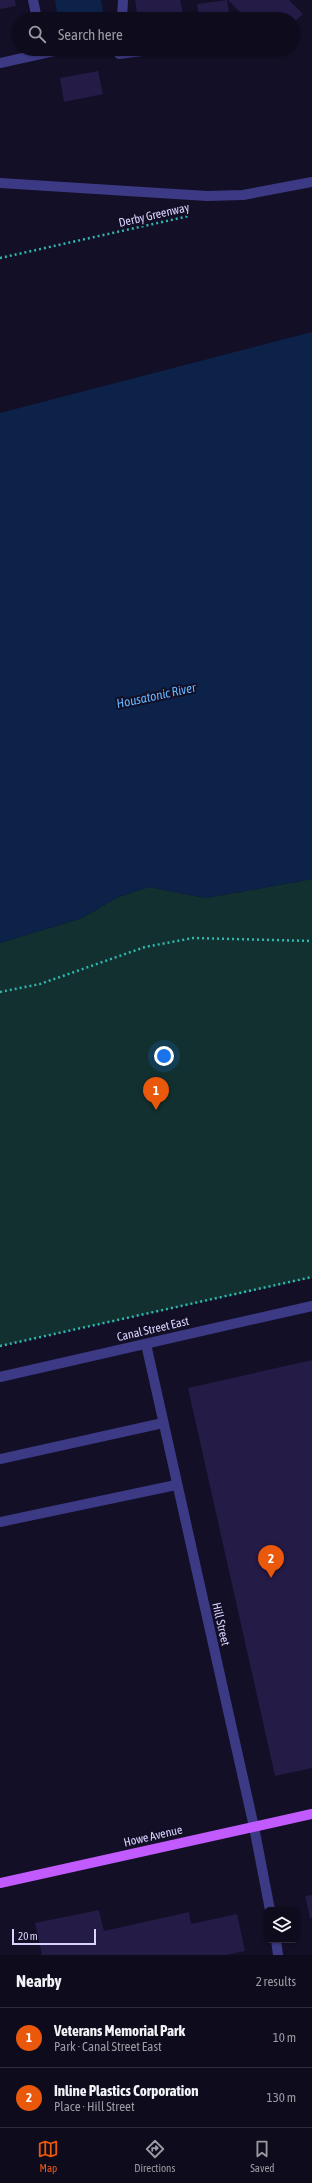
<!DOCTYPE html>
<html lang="en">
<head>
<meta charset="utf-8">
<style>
	:root { --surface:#0e0b1c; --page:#1c1929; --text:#f1f3f6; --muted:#9b9ba3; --line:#2e2b3b; --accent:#ea580c }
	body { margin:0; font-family:"Asap Condensed",sans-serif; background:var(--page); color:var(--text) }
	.controls { position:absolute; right:12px; bottom:12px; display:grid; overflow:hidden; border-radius:6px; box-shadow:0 1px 3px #0004 }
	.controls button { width:36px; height:36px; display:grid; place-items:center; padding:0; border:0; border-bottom:1px solid var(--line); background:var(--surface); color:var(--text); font:20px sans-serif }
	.scale { position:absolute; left:12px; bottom:10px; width:84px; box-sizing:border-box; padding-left:4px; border:2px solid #d9d4ff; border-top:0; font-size:11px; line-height:14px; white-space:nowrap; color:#d9d4ff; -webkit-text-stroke:3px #130f26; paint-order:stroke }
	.you { position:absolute; left:164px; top:1056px; width:14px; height:14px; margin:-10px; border:3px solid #fff; border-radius:50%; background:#1a73e8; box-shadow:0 0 0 6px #1a73e833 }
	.badge { display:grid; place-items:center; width:26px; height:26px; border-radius:50%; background:var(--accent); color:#fff; font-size:13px; font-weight:700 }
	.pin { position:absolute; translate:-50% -33px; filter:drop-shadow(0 1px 2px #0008) }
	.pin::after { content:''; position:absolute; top:21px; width:14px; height:12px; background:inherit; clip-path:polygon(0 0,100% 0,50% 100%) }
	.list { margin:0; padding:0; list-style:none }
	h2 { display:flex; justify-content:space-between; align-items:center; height:52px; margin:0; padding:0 16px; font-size:17px }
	h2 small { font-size:13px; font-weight:400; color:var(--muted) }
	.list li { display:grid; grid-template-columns:26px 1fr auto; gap:12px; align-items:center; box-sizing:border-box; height:60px; padding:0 16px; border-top:1px solid var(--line) }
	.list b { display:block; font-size:15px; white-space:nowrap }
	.list p { margin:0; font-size:13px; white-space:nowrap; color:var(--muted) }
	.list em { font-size:13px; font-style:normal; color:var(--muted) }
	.icon { flex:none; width:22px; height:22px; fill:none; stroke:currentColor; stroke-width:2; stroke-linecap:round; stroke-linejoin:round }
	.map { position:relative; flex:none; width:312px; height:1955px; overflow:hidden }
	.search { position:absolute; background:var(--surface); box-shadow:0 1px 3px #0004; left:12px; right:12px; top:12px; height:44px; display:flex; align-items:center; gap:10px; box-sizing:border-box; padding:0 14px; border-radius:22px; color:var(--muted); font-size:15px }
	.sheet { height:172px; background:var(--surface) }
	nav { display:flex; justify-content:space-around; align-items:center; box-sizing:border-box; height:56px; border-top:1px solid var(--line); background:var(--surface); font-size:11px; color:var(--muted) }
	nav a { display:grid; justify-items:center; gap:2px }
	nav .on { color:var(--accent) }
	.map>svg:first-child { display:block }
	.green { fill:#12302f }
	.water { fill:#0c2248 }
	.building { fill:#241b47 }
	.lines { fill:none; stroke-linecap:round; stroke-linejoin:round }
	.path { stroke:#2fb8b0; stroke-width:2.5; stroke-dasharray:2 3; stroke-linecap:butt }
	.minor { stroke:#3d3a85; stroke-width:10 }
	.major { stroke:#c25bff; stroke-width:10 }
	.labels { text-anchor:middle; stroke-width:4; stroke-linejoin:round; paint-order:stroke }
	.street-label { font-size:12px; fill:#d9d4ff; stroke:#130f26 }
	.water-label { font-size:13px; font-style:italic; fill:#62b6ff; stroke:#130f26 }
</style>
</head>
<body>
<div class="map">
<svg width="312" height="1955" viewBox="0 0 312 1955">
	<rect width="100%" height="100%" fill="#130f26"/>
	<path class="green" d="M312,879V1278L0,1346V943L82,918L118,897L149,887L206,898Z"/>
	<path class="water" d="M55,0H101L104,19H58Z
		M312,332V879L206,898L149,887L118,897L82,918L0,943V413Z"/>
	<path class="building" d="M0,0H15L16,6L0,9Z
		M135,0H180L184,19H138Z
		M227,0L230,19H199L197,4Z
		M228,0H289L303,14L293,23V19H247Z
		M98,71L103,94L64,102L60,78Z
		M312,1360V1768L275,1776L188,1388Z
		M312,1895V1918H310L305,1896Z
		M99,1910L104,1931L189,1912L191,1924L237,1914L245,1951L226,1955H42L35,1923Z"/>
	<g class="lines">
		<path class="path" d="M0,258L189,216
			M0,992L40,984L145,947L193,938L312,941
			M0,1346L312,1277"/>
		<path class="minor" d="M33,0L37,19
			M122,19L123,0
			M119,49V54L158,49
			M0,63L63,49
			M0,183L207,196L243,195L312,182
			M146,1344L254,1827L270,1910
			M0,1377L312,1306
			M0,1459L163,1423
			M0,1522L176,1485
			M276,1940L278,1955"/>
		<path class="major" d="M0,1883L312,1814"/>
	</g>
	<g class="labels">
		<g class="street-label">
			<text transform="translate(154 215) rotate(-13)" y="4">Derby Greenway</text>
			<text transform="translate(153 1329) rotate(-13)" y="4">Canal Street East</text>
			<text transform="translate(221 1624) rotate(77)" y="4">Hill Street</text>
			<text transform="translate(153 1836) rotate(-13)" y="4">Howe Avenue</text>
		</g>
		<g class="water-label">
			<text transform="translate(156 695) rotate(-12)" y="5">Housatonic River</text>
		</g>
	</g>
</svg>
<div class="controls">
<button><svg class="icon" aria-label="layers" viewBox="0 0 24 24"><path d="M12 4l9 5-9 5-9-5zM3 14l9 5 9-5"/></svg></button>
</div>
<div class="scale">20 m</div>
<div class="you"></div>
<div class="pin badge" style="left:156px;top:1110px">1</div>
<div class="pin badge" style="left:271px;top:1578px">2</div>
<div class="search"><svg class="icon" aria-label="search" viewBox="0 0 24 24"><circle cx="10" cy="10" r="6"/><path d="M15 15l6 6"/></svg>Search here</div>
</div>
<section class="sheet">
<h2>Nearby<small>2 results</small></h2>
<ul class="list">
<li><span class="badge">1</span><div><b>Veterans Memorial Park</b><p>Park · Canal Street East</p></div><em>10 m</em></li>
<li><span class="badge">2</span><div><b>Inline Plastics Corporation</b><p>Place · Hill Street</p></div><em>130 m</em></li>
</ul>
</section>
<nav>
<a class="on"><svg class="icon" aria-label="map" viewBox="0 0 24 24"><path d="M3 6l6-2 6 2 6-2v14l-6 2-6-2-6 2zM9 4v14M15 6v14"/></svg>Map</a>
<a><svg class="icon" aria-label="directions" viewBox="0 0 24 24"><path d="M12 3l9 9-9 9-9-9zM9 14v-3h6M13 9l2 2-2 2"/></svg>Directions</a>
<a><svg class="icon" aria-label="saved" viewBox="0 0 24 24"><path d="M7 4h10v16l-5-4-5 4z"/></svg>Saved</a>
</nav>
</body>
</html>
